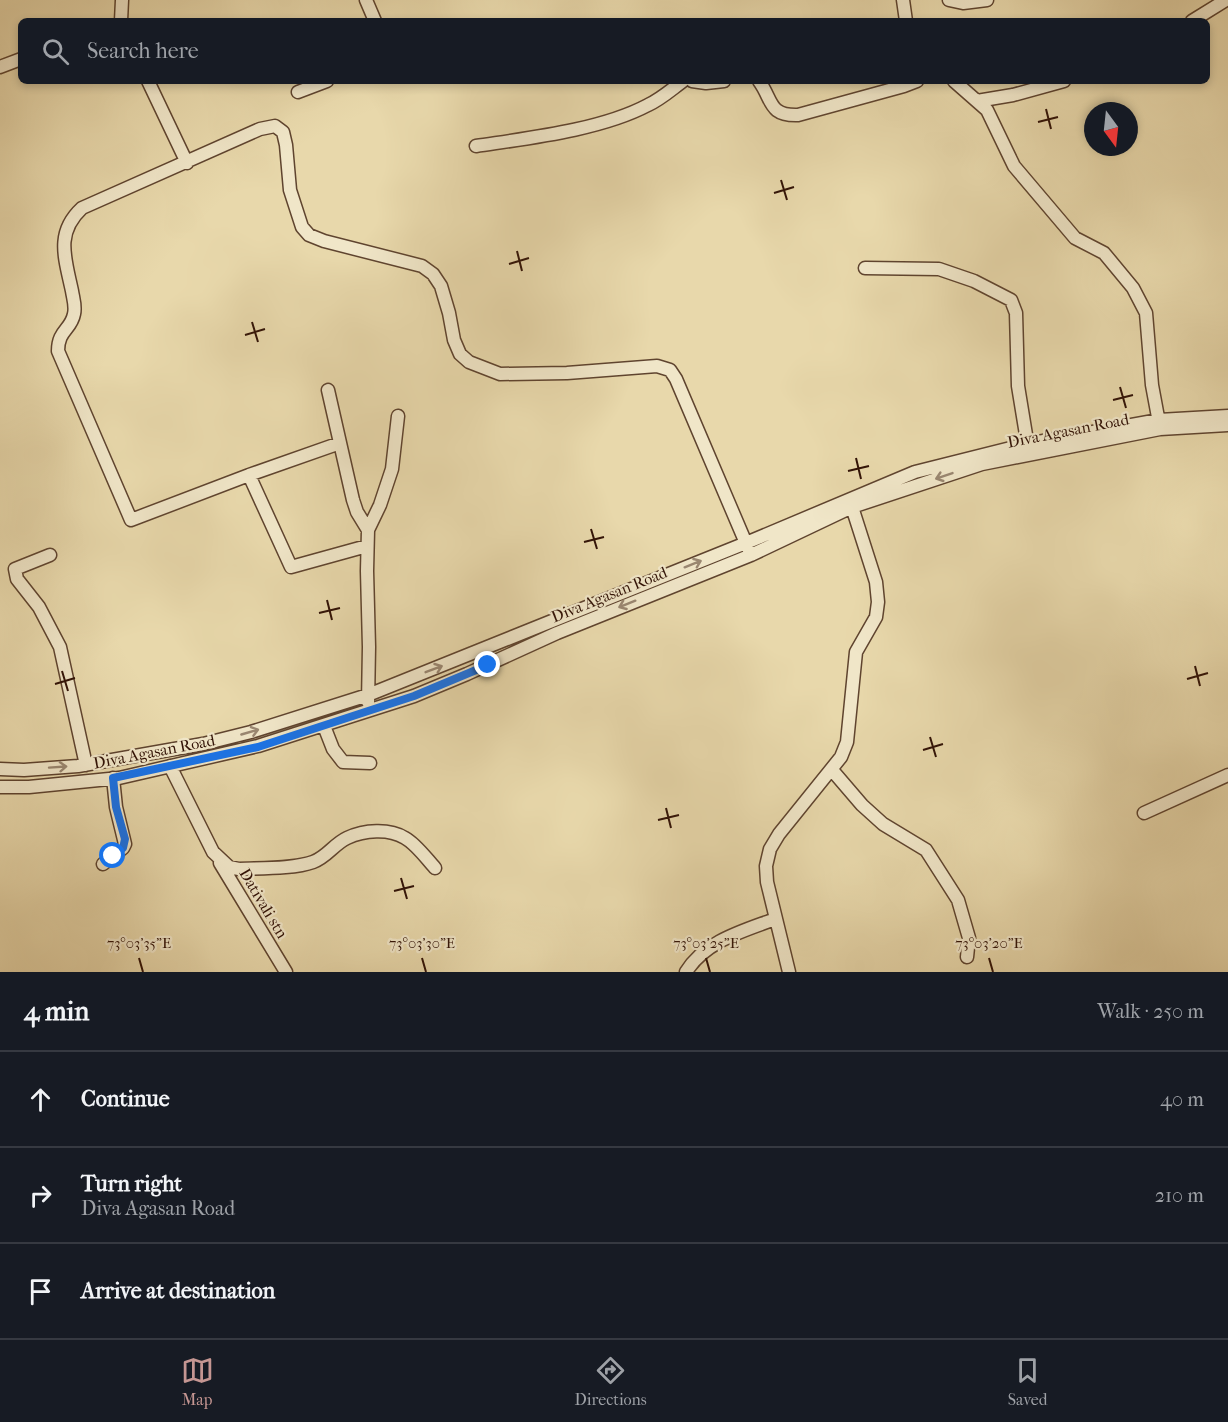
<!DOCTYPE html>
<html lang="en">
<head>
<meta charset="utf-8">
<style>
	:root { --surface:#171b24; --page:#242831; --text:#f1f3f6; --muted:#9ea1a6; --line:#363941; --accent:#c59692 }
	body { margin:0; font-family:"IM FELL French Canon",serif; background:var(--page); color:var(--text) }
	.compass { position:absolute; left:1084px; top:102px; width:54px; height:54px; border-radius:50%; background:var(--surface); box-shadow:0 3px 9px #0003; rotate:165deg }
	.stop { position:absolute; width:18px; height:18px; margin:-14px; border:4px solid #1a73e8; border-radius:50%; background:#fff }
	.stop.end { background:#1a73e8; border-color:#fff; box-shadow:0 2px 6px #0008 }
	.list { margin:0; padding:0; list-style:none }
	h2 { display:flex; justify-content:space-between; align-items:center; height:78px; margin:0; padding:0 24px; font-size:26px }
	h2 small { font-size:20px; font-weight:400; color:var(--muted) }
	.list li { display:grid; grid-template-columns:39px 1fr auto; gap:18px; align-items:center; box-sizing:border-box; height:96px; padding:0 24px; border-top:2px solid var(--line) }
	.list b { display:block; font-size:22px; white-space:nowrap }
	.list p { margin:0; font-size:20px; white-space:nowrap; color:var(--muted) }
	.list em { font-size:20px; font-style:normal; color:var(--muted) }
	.icon { flex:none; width:33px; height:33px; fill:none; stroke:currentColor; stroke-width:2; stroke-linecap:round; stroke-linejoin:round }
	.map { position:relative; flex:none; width:1228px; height:972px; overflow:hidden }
	.search { position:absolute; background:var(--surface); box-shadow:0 3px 9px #0003; left:18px; right:18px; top:18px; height:66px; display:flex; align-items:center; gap:15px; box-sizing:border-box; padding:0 21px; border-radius:9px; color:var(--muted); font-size:22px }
	.sheet { height:366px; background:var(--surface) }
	nav { display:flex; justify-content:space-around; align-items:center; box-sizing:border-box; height:84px; border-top:2px solid var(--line); background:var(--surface); font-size:16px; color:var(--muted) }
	nav a { display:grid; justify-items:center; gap:3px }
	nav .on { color:var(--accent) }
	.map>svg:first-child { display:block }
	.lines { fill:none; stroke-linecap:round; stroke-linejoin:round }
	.minor-casing { stroke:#5f442f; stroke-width:15 }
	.minor { stroke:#f0e6c8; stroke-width:12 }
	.oneway { stroke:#9a8771 }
	.route { stroke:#1a73e8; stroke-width:8 }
	.ticks { fill:none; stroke:#311206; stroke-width:2 }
	.labels { text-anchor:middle; stroke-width:4.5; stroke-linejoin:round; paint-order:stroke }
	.street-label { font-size:16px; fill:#311206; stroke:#f0e6c8 }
	.ticks-label { font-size:15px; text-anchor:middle; fill:#311206; stroke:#f0e6c8; stroke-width:4.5; stroke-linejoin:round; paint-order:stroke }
</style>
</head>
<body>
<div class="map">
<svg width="1228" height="972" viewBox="0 0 1228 972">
	<rect width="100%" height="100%" fill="#e8d8ab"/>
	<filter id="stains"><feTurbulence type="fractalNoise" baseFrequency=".00333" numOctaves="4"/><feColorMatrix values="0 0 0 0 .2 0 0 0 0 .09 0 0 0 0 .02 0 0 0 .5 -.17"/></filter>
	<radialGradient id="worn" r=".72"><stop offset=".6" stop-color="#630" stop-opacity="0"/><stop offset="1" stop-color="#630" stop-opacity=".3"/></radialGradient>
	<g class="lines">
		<g class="minor-casing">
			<path id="minor" d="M366,0L375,21
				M903,0L906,21
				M949,0L963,3L987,0
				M121,21L122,0
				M1192,21L1226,0
				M0,67L21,59
				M148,81L187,163
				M692,81L706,83L724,81
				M759,81C773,100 768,116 798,115L904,86L917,81
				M954,81L987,110L1014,166L1075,238L1104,253L1133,288L1146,313L1152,385L1160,428
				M298,92L327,81
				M977,101L1013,95L1064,81
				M476,146C529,138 601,130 648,105C661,99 672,89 683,81
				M865,268L939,269L974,281L1011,300L1016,313L1018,386L1029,453
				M328,390L353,500L357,512L368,530
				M340,443L249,475L131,520L58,351C58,330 71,330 74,314C76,306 73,298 72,291C65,258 55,233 82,208L260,129L275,126L283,132L286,145L290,190L302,227L309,235L324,241L422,266L433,274L441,286L449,313L454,340L460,354L469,362L500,374L567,373L657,366L670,370L676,379L751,555
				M249,475L291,567L367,546
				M50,555L15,569L17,579L39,607L60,647L86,765
				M368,702L369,647L367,571L368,530L380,505L392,469L398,416
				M324,726L333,749L343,762L370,763
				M170,766L213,852L229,867L239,869C260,868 294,869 313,862C327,857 334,844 347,838C364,830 389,828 405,838C416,844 426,858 435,868
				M0,769L24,770L78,766L203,744L251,732L368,695L746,543L915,472L1027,444L1159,420L1228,416
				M832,770L862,805L883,824L926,850L958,900L969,938L967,957
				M0,787H29L119,778L258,746L414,696L467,674L557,633L751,555L852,507L982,464L1160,429L1228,425
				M1144,813L1228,775
				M220,863L286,972
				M103,864L123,848L125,844L116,807L113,778
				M686,972C705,941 743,931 775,919
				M789,972L767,882L766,866L770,849L779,834L841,757L847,742L856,652L876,617L878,602L876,582L852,507"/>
		</g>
		<use href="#minor" class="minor"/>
	</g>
	<defs><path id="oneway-shaft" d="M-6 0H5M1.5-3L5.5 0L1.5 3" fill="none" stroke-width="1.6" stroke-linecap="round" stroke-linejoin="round" transform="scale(1.5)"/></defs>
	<g class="oneway">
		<use href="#oneway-shaft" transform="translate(944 476) rotate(161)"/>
		<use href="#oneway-shaft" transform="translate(693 564) rotate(-22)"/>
		<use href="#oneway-shaft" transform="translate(627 604) rotate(158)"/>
		<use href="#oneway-shaft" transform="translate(434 669) rotate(-21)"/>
		<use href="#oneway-shaft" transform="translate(250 732) rotate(-16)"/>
		<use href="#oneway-shaft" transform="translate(58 767) rotate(-4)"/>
	</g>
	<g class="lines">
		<path class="route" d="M113,856L123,848L125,839L116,807L113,778L258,747L414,696L488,665"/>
	</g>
	<path class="ticks" d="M1046,109L1051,129M1038,122L1058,117M781,180L787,200M774,193L794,187M517,251L522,271M509,264L529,258M252,322L258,342M245,335L265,329M1120,387L1126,408M1113,400L1133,395M856,458L861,479M848,471L869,466M591,529L597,549M584,542L604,537M327,600L332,620M319,613L340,608M1195,666L1200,686M62,671L68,691M1187,679L1208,673M55,684L75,678M930,737L936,757M923,750L943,744M666,808L671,828M658,820L679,815M401,878L407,899M394,891L414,886M139,958L143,972M422,958L426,972M706,958L710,972M989,958L993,972"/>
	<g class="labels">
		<g class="street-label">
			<text transform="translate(1068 430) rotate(-11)" y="6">Diva Agasan Road</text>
			<text transform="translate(609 594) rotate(-22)" y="6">Diva Agasan Road</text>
			<text transform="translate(154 751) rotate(-11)" y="6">Diva Agasan Road</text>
			<text transform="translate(264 903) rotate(59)" y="6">Dativali stn</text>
		</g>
	</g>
	<g class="ticks-label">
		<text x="139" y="948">73°03'35"E</text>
		<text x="422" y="948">73°03'30"E</text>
		<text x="706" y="948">73°03'25"E</text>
		<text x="989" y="948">73°03'20"E</text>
	</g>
	<rect width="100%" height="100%" filter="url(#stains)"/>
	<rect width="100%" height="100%" fill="url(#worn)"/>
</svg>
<svg class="compass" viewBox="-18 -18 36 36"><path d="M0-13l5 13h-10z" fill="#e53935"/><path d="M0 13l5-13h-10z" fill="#9ea1a6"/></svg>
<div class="stop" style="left:113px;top:856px"></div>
<div class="stop end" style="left:488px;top:665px"></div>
<div class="search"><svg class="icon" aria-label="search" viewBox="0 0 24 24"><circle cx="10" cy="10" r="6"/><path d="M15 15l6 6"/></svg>Search here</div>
</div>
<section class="sheet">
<h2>4 min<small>Walk · 250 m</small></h2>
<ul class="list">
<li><svg class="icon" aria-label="ahead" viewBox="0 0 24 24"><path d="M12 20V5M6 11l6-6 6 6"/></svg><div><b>Continue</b></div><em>40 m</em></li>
<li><svg class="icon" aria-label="right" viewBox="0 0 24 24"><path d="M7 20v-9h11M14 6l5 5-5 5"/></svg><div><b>Turn right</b><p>Diva Agasan Road</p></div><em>210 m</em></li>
<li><svg class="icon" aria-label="arrive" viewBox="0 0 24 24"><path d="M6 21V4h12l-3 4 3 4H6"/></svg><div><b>Arrive at destination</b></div></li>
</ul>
</section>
<nav>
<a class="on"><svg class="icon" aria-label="map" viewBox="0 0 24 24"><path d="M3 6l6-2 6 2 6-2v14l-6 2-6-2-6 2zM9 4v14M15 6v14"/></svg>Map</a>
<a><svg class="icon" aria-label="directions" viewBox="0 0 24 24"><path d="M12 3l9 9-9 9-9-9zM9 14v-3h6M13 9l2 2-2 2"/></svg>Directions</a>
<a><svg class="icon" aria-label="saved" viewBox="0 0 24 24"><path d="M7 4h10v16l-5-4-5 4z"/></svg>Saved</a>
</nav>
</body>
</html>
